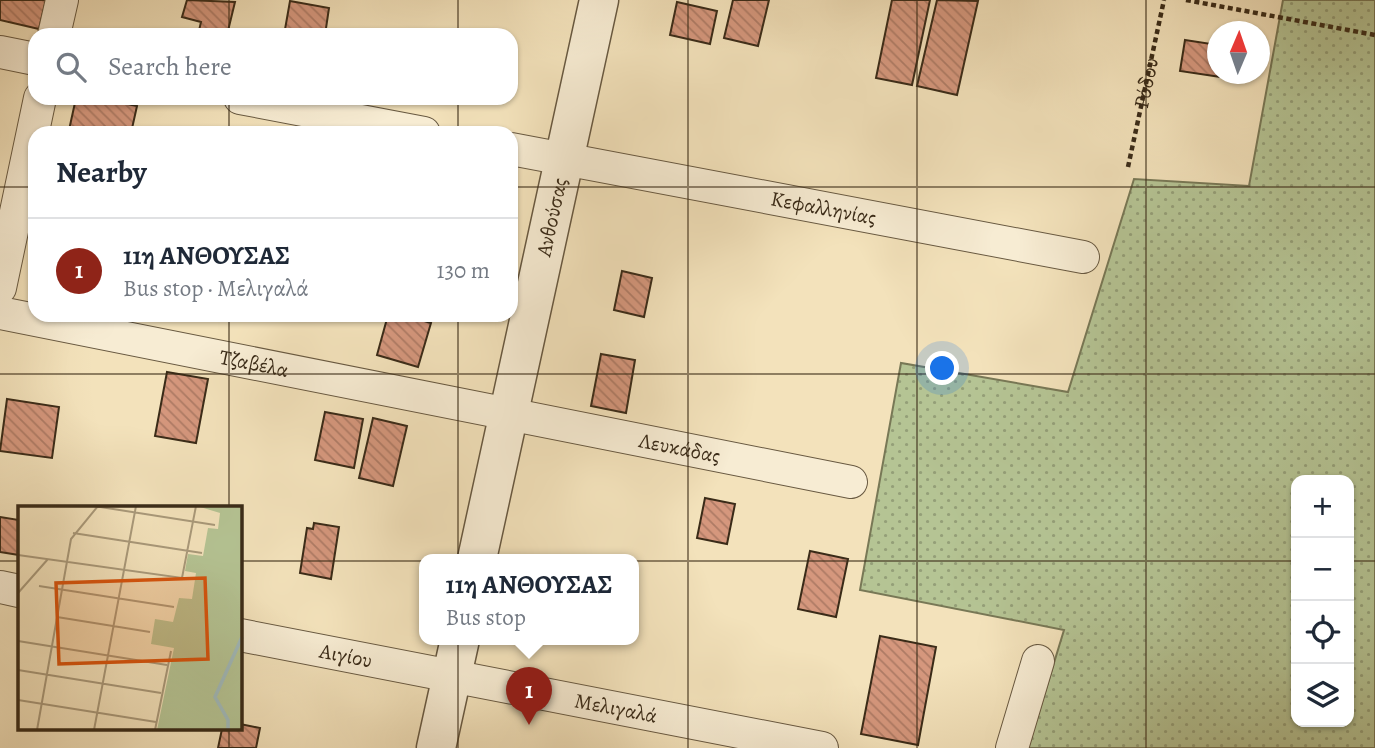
<!DOCTYPE html>
<html lang="en">
<head>
<meta charset="utf-8">
<style>
	:root { --surface:#fff; --page:#f2f2f3; --text:#1f2937; --muted:#747a83; --line:#e0e1e3; --accent:#8f2418 }
	body { margin:0; font-family:Alegreya,serif; background:var(--page); color:var(--text) }
	.controls { position:absolute; right:21px; bottom:21px; display:grid; overflow:hidden; border-radius:14px; box-shadow:0 2px 5px #0004 }
	.controls button { width:63px; height:63px; display:grid; place-items:center; padding:0; border:0; border-bottom:2px solid var(--line); background:var(--surface); color:var(--text); font:35px sans-serif }
	.compass { position:absolute; left:1207px; top:21px; width:63px; height:63px; border-radius:50%; background:var(--surface); box-shadow:0 2px 5px #0004; rotate:2deg }
	.you { position:absolute; left:943px; top:369px; width:24px; height:24px; margin:-18px; border:5px solid #fff; border-radius:50%; background:#1a73e8; box-shadow:0 0 0 10px #1a73e833 }
	.badge { display:grid; place-items:center; width:46px; height:46px; border-radius:50%; background:var(--accent); color:#fff; font-size:23px; font-weight:700 }
	.pin { position:absolute; translate:-50% -58px; filter:drop-shadow(0 2px 4px #0008) }
	.pin::after { content:''; position:absolute; top:37px; width:24px; height:21px; background:inherit; clip-path:polygon(0 0,100% 0,50% 100%) }
	.popup { position:absolute; left:419px; top:554px; width:220px; height:91px; box-sizing:border-box; display:grid; place-content:center; border-radius:14px; background:var(--surface); filter:drop-shadow(0 2px 5px #0005); font-size:23px; white-space:nowrap; color:var(--muted) }
	.popup b { font-size:26px; color:var(--text) }
	.popup::after { content:''; position:absolute; left:50%; top:100%; margin-left:-14px; border:14px solid transparent; border-top-color:var(--surface) }
	.list { margin:0; padding:0; list-style:none }
	h2 { display:flex; justify-content:space-between; align-items:center; height:91px; margin:0; padding:0 28px; font-size:30px }
	h2 small { font-size:23px; font-weight:400; color:var(--muted) }
	.list li { display:grid; grid-template-columns:46px 1fr auto; gap:21px; align-items:center; box-sizing:border-box; height:105px; padding:0 28px; border-top:2px solid var(--line) }
	.list b { display:block; font-size:26px; white-space:nowrap }
	.list p { margin:0; font-size:23px; white-space:nowrap; color:var(--muted) }
	.list em { font-size:23px; font-style:normal; color:var(--muted) }
	.icon { flex:none; width:38px; height:38px; fill:none; stroke:currentColor; stroke-width:2; stroke-linecap:round; stroke-linejoin:round }
	.map { position:relative; flex:none; width:1375px; height:748px; overflow:hidden }
	.search { position:absolute; background:var(--surface); box-shadow:0 2px 5px #0004; left:28px; top:28px; width:490px; height:77px; display:flex; align-items:center; gap:18px; box-sizing:border-box; padding:0 24px; border-radius:21px; color:var(--muted); font-size:26px }
	.panel { position:absolute; background:var(--surface); box-shadow:0 2px 5px #0004; left:28px; top:126px; width:490px; height:196px; border-radius:21px }
	.map>svg:first-child { display:block }
	.grass { fill:url(#grass-dots); stroke:#787856; stroke-width:2; fill-rule:evenodd }
	.building { fill:url(#building-back-hatch); stroke:#3a2b18; stroke-width:2 }
	.lines { fill:none; stroke-linecap:round; stroke-linejoin:round }
	.minor-casing { stroke:#685941; stroke-width:34 }
	.tertiary-casing { stroke:#685941; stroke-width:41 }
	.path { stroke:#3a2b18; stroke-width:4.5; stroke-dasharray:5 3.5; stroke-linecap:butt }
	.minor { stroke:#f7ecd3; stroke-width:32 }
	.tertiary { stroke:#f7ecd3; stroke-width:38 }
	.grid { fill:none; stroke:#3a2b18; stroke-width:2; stroke-opacity:0.55 }
	.labels { text-anchor:middle; stroke-width:7; stroke-linejoin:round; paint-order:stroke }
	.street-label { font-size:21px; fill:#3a2b18; stroke:#f7ecd3 }
	.inset-river { fill:none; stroke:#a1bbbc; stroke-width:3.5 }
	.inset-road { fill:none; stroke:#a9997a; stroke-width:2 }
	.view { fill:#d7540d; fill-opacity:0.15; stroke:#d7540d; stroke-width:3.5 }
	.inset-edge { fill:none; stroke:#3a2b18; stroke-width:3.5 }
</style>
</head>
<body>
<div class="map">
<svg width="1375" height="748" viewBox="0 0 1375 748">
	<defs>
		<pattern id="grass-dots" width="8" height="8" patternUnits="userSpaceOnUse" patternTransform="scale(1.75)"><rect width="8" height="8" fill="#b5c494"/><path d="M2 2h.1M6 6h.1" fill="none" stroke="#949f78" stroke-width="1.8" stroke-linecap="round"/></pattern>
		<pattern id="building-back-hatch" width="6" height="6" patternUnits="userSpaceOnUse" patternTransform="scale(1.75)"><rect width="6" height="6" fill="#d5977d"/><path d="M-1 5l2 2M0 0l6 6M5-1l2 2" fill="none" stroke="#ae7b65"/></pattern>
	</defs>
	<rect width="100%" height="100%" fill="#f3e2bb"/>
	<filter id="stains"><feTurbulence type="fractalNoise" baseFrequency=".00286" numOctaves="4"/><feColorMatrix values="0 0 0 0 .2 0 0 0 0 .09 0 0 0 0 .02 0 0 0 .5 -.17"/></filter>
	<radialGradient id="worn" r=".72"><stop offset=".6" stop-color="#630" stop-opacity="0"/><stop offset="1" stop-color="#630" stop-opacity=".3"/></radialGradient>
	<path class="grass" d="M1283,0H1375V748H1028L1064,630L860,590L901,363L1068,392L1134,179L1249,186ZM1296,480H1349V722H1296Z"/>
	<path class="building" d="M0,0H46L39,29L0,20Z
		M187,0L235,2L227,35H198L201,22L182,17Z
		M733,0H769L758,46L724,38Z
		M892,0H930L912,85L876,78Z
		M937,0L978,1L957,95L917,86Z
		M290,1L329,8L325,35H284Z
		M677,2L717,11L710,44L670,35Z
		M1185,40L1218,45V74H1242L1241,80L1180,71Z
		M76,98H98L137,106L131,133L69,130Z
		M622,271L652,278L644,317L614,310Z
		M388,315H404L431,323L418,367L377,355Z
		M601,354L635,360L626,413L591,406Z
		M167,372L208,379L196,443L155,436Z
		M7,399L59,407L52,458L0,451Z
		M325,412L363,419L354,468L315,460Z
		M373,418L407,426L393,486L359,478Z
		M705,498L735,504L727,544L697,538Z
		M0,517L19,520V555L0,552Z
		M314,523L339,527L331,579L300,573L307,528L313,529Z
		M810,551L848,559L836,617L798,609Z
		M880,636L936,647L918,745L861,734Z
		M240,724L260,728L256,748H218L222,729H240Z"/>
	<g class="lines">
		<g class="minor-casing">
			<g id="minor">
				<path d="M54,35L62,0"/>
				<path d="M0,52L35,59"/>
				<path d="M240,98L424,133"/>
				<path id="s2" d="M511,149L1083,257"/>
				<path d="M0,288L40,98"/>
				<path id="s3" d="M0,313L851,482"/>
				<path d="M0,587L19,591"/>
				<path id="s4" d="M240,635L822,748"/>
				<path d="M1012,748L1038,661"/>
			</g>
		</g>
		<g class="tertiary-casing">
			<g id="tertiary">
				<path id="s5" d="M477,559L599,0"/>
				<path d="M436,748L460,639"/>
			</g>
		</g>
		<g class="path">
			<path d="M1186,0L1375,35"/>
			<path id="s1" d="M1128,167L1164,0"/>
		</g>
		<use href="#minor" class="minor"/>
		<use href="#tertiary" class="tertiary"/>
	</g>
	<path class="grid" d="M229,0V35M458,0V35M688,0V748M917,0V748M1146,0V748M229,98V133M458,98V133M0,187H35M511,187H1375M229,315V508M458,315V748M0,374H1375M0,561H19M240,561H1296M1349,561H1375M229,729V748"/>
	<g class="labels">
		<g class="street-label">
			<text dy="7" stroke="none"><textPath href="#s1" startOffset="86">Ρόδου</textPath></text>
			<text dy="7" stroke="none"><textPath href="#s2" startOffset="318">Κεφαλληνίας</textPath></text>
			<text dy="7" stroke="none"><textPath href="#s5" startOffset="350">Ανθούσας</textPath></text>
			<text dy="7" stroke="none"><textPath href="#s3" startOffset="259">Τζαβέλα</textPath></text>
			<text dy="7" stroke="none"><textPath href="#s3" startOffset="693">Λευκάδας</textPath></text>
			<text dy="7" stroke="none"><textPath href="#s4" startOffset="108">Αιγίου</textPath></text>
			<text dy="7" stroke="none"><textPath href="#s4" startOffset="383">Μελιγαλά</textPath></text>
		</g>
	</g>
	<g transform="translate(18 506)">
		<rect width="224" height="224" fill="#f3e2bb"/>
		<path d="M179,0H224V224H139L156,142L133,138L137,113L155,116L161,92L174,93L178,67L167,65L170,48L185,50L190,22L200,23L202,7Z" fill="#b5c494"/>
		<path class="inset-river" d="M210,224V214L197,191L224,131"/>
		<path class="inset-road" d="M76,0L197,19M55,27L184,47M0,49L164,72L178,0M21,80L156,101M0,87L30,53M39,111L132,126M0,135L149,159M0,164L143,187M0,194L138,216M19,224L53,33L80,0M76,224L118,0M137,224L153,145"/>
		<path class="view" d="M187,72L190,153L41,158L38,77Z"/>
		<rect width="224" height="224" class="inset-edge"/>
	</g>
	<rect width="100%" height="100%" filter="url(#stains)"/>
	<rect width="100%" height="100%" fill="url(#worn)"/>
</svg>
<div class="controls">
<button>+</button>
<button>−</button>
<button><svg class="icon" aria-label="locate" viewBox="0 0 24 24"><circle cx="12" cy="12" r="6"/><path d="M12 2v4M12 18v4M2 12h4M18 12h4"/></svg></button>
<button><svg class="icon" aria-label="layers" viewBox="0 0 24 24"><path d="M12 4l9 5-9 5-9-5zM3 14l9 5 9-5"/></svg></button>
</div>
<svg class="compass" viewBox="-18 -18 36 36"><path d="M0-13l5 13h-10z" fill="#e53935"/><path d="M0 13l5-13h-10z" fill="#747a83"/></svg>
<div class="you"></div>
<div class="pin badge" style="left:529px;top:725px">1</div>
<div class="popup"><b>11η ΑΝΘΟΥΣΑΣ</b>Bus stop</div>
<div class="search"><svg class="icon" aria-label="search" viewBox="0 0 24 24"><circle cx="10" cy="10" r="6"/><path d="M15 15l6 6"/></svg>Search here</div>
<section class="panel">
<h2>Nearby<small></small></h2>
<ul class="list">
<li><span class="badge">1</span><div><b>11η ΑΝΘΟΥΣΑΣ</b><p>Bus stop · Μελιγαλά</p></div><em>130 m</em></li>
</ul>
</section>
</div>
</body>
</html>
